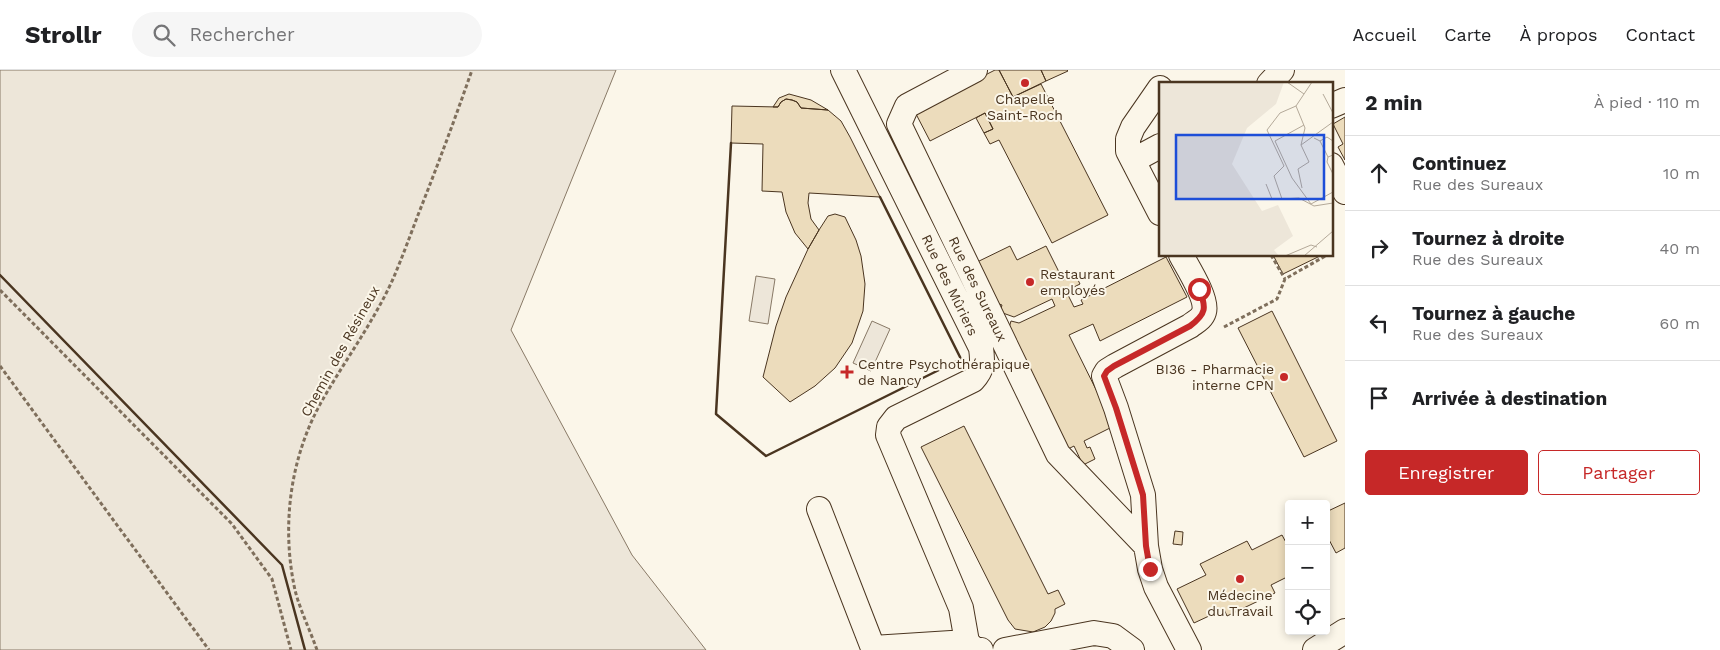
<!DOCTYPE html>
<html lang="fr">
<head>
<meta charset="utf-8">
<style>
	:root { --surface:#fff; --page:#f6f6f6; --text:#202124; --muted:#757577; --line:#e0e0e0; --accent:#c62828 }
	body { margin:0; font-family:"Work Sans",sans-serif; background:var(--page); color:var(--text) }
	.controls { position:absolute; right:15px; bottom:15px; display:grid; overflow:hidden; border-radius:5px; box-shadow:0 2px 8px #0003 }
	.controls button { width:45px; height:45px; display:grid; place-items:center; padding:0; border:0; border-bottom:1px solid var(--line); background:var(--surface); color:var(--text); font:25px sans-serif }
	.stop { position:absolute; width:15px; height:15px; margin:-11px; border:4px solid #c62828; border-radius:50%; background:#fff }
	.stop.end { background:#c62828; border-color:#fff; box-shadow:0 1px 5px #0008 }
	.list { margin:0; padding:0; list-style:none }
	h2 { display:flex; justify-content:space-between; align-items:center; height:65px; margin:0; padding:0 20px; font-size:21px }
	h2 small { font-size:16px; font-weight:400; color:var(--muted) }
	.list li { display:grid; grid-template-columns:32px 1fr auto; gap:15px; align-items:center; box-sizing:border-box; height:75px; padding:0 20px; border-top:1px solid var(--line) }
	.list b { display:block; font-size:19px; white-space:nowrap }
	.list p { margin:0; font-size:16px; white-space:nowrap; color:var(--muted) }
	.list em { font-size:16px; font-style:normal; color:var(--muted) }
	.actions { display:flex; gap:10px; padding:15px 20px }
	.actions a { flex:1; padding:11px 0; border:1px solid var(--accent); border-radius:5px; text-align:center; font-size:18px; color:var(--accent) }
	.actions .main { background:var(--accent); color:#fff }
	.icon { flex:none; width:28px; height:28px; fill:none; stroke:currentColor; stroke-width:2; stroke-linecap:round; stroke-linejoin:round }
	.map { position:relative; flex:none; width:1345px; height:580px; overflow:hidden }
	header { display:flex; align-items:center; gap:30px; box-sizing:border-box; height:70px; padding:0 25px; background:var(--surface); border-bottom:1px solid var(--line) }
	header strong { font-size:24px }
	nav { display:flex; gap:28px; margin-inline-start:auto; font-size:18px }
	.search { width:350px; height:45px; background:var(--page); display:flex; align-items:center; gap:12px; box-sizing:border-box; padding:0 18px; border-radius:28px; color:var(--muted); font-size:19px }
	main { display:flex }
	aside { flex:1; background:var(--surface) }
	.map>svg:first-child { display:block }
	.green { fill:#ede6d9; stroke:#887966 }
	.building { fill:#ecdcbc; stroke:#4a3520 }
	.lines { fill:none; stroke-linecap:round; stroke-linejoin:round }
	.minor-casing { stroke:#4a3520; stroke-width:26 }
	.path { stroke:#7f6f5c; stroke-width:3; stroke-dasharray:4 2.5; stroke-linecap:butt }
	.minor { stroke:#fbf6e9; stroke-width:24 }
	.wall { stroke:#4a3520; stroke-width:2.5 }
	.route { stroke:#c62828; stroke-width:6 }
	.poi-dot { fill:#c62828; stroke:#fbf6e9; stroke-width:2 }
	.labels { text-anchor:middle; stroke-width:4; stroke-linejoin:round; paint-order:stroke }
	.poi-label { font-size:14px; fill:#4a3520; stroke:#fbf6e9 }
	.street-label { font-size:14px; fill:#4a3520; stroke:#fbf6e9 }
	.inset-road { fill:none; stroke:#b4a999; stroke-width:1 }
	.view { fill:#1d4ed8; fill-opacity:0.15; stroke:#1d4ed8; stroke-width:2.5 }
	.inset-edge { fill:none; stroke:#4a3520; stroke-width:2.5 }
</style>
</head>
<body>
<header>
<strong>Strollr</strong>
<div class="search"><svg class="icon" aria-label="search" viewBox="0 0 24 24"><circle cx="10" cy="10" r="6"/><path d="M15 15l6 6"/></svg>Rechercher</div>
<nav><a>Accueil</a><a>Carte</a><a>À propos</a><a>Contact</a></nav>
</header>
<main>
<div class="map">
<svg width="1345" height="580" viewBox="0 0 1345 580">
	<rect width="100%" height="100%" fill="#fbf6e9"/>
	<path class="green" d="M0,0H616L511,260L632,485L706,580H0Z
		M756,206L775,209L768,254L749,251Z
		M872,251L890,259L871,301L853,293Z"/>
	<path class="building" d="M995,0H999L1013,27L1041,14L1108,145L1052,173L999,70L990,74L984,63L993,59L985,43L930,71L916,44L917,40Z
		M999,0H1041L1046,11L1013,27Z
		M1041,0H1067L1068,1L1046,11Z
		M789,24L811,30L828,40L801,38L797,32L792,30L786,29L781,32L778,37H773L779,28Z
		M786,29L792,30L797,32L801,38L828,40L841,51L850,67L880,127L809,123L808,133L811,149L819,160L808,179L795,163L786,142L782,122L762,121L763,74L731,73L732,36L778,37L781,32Z
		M985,43L993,59L984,63L976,48Z
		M1345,47V90L1338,77L1343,74L1333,54Z
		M835,144L845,147L856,170L861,186L865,214L863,241L852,273L835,298L815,316L790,332L763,307L776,256L786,227L808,179L819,160L828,146Z
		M1010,176L1017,190L1046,176L1063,210L1075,204L1080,214L1066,221L1074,237L1083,234L1081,230L1166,187L1187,227L1100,271L1093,254L1069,265L1114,356L1084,371L1087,378L1090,377L1095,389L1083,395L1074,376L1068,379L1009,258L1011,251L1019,253L1055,236L1052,229L1014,247L1000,242L1002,235L991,231L973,194Z
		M1273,185H1322L1283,204Z
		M1272,241L1337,371L1304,387L1238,258Z
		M964,356L1048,524L1058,520L1065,534L1055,539V543L1051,551L1045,557L1033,562L1015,559L1008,550L921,377Z
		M1345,433V478L1336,483L1326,464V442Z
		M1175,461L1183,462L1182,475L1173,474Z
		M1282,465L1289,478V506L1271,515L1275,523L1227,546L1224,539L1194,553L1177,519L1206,505L1200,494L1247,471L1252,480Z"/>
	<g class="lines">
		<g class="minor-casing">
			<path id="minor" d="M843,0L981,278C983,292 983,299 973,310L896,348L889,357L888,365L961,538L967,572L974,579L981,580
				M975,0L907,36L899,54L1058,384L1146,476L1150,499L1156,517L1189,580
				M1269,14L1282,0
				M1160,18L1133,57L1128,69V81L1160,143
				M1331,36L1345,30
				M1134,90L1160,76
				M1331,95L1345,122
				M819,439L873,578L967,572
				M1146,476L1143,425L1116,338L1104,306L1107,301L1115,296L1190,256C1195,252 1202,249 1204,242C1208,229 1188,198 1181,185
				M1005,580L1094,563L1113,566L1132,580
				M1315,580L1345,561"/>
		</g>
		<path class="path" d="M1271,185L1285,209
			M0,220L232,454L272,509L291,580
			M1224,257L1277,229L1285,209L1327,185
			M0,296L209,580
			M317,580C310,560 300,540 295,520C281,456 290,386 323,329C346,289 374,251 393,209C402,188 410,166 418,145C437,97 455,49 472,0"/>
		<use href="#minor" class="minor"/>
		<path class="wall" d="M731,73L716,344L766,386L961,289L880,127
			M0,205L282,495L305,580"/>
	</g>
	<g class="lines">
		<path class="route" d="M1150,499L1146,476L1143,425L1116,338L1104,306L1107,301L1114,296L1190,256C1206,244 1207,238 1199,219"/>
	</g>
	<g class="poi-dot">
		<circle cx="1025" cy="13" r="5"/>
		<circle cx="1030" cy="212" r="5"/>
		<path d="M844.5 294.5h5v5h5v5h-5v5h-5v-5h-5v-5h5z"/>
		<circle cx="1284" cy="307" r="5"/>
		<circle cx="1240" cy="509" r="5"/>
	</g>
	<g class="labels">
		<g class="poi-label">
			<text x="1025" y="34">Chapelle<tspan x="1025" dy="16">Saint-Roch</tspan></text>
			<text x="1040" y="209" text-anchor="start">Restaurant<tspan x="1040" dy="16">employés</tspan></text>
			<text x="858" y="299" text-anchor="start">Centre Psychothérapique<tspan x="858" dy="16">de Nancy</tspan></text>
			<text x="1274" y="304" text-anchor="end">BI36 - Pharmacie<tspan x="1274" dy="16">interne CPN</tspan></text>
			<text x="1240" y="530">Médecine<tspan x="1240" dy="16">du Travail</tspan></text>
		</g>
		<g class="street-label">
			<text transform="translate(950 215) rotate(64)" y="5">Rue des Mûriers</text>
			<text transform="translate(978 219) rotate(64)" y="5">Rue des Sureaux</text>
			<text transform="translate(340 281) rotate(-61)" y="5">Chemin des Résineux</text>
		</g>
	</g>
	<g transform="translate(1159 12)">
		<rect width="174" height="174" fill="#fbf6e9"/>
		<path d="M0,0H125L117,22L88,46L73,82L103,129L119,123L134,154L115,168L120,174H0Z" fill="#ede6d9"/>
		<path class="inset-road" d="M128,0L145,12M164,12L174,31M137,24L121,31L108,48L125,84L115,94L123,117L140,116L155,124L174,121M137,24L146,46L142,63M137,24L153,0M145,43L116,59L133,96L152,122M155,56L161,59L169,75L174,73M161,59L168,55L174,59M142,63L150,80L139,87L143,106M142,63L174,40M169,75L168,80L174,92M107,102L113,117H123M152,122L174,110M126,174L152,163L158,165M145,174L174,149"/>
		<path class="view" d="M17,53H165V117H17Z"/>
		<rect width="174" height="174" class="inset-edge"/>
	</g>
</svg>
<div class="controls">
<button>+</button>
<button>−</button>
<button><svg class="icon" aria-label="locate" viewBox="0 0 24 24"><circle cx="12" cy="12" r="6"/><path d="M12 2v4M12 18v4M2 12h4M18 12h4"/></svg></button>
</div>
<div class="stop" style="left:1199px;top:219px"></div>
<div class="stop end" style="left:1150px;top:499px"></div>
</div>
<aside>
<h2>2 min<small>À pied · 110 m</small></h2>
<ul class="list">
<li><svg class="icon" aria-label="ahead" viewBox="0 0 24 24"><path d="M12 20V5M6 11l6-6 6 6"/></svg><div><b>Continuez</b><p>Rue des Sureaux</p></div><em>10 m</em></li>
<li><svg class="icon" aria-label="right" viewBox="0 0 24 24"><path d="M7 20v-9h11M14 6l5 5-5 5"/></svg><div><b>Tournez à droite</b><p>Rue des Sureaux</p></div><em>40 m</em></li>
<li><svg class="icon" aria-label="left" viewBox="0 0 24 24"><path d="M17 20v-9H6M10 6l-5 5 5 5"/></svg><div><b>Tournez à gauche</b><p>Rue des Sureaux</p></div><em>60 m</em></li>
<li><svg class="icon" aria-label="arrive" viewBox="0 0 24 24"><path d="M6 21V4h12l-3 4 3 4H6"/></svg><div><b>Arrivée à destination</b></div></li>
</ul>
<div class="actions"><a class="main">Enregistrer</a><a>Partager</a></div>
</aside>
</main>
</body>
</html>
